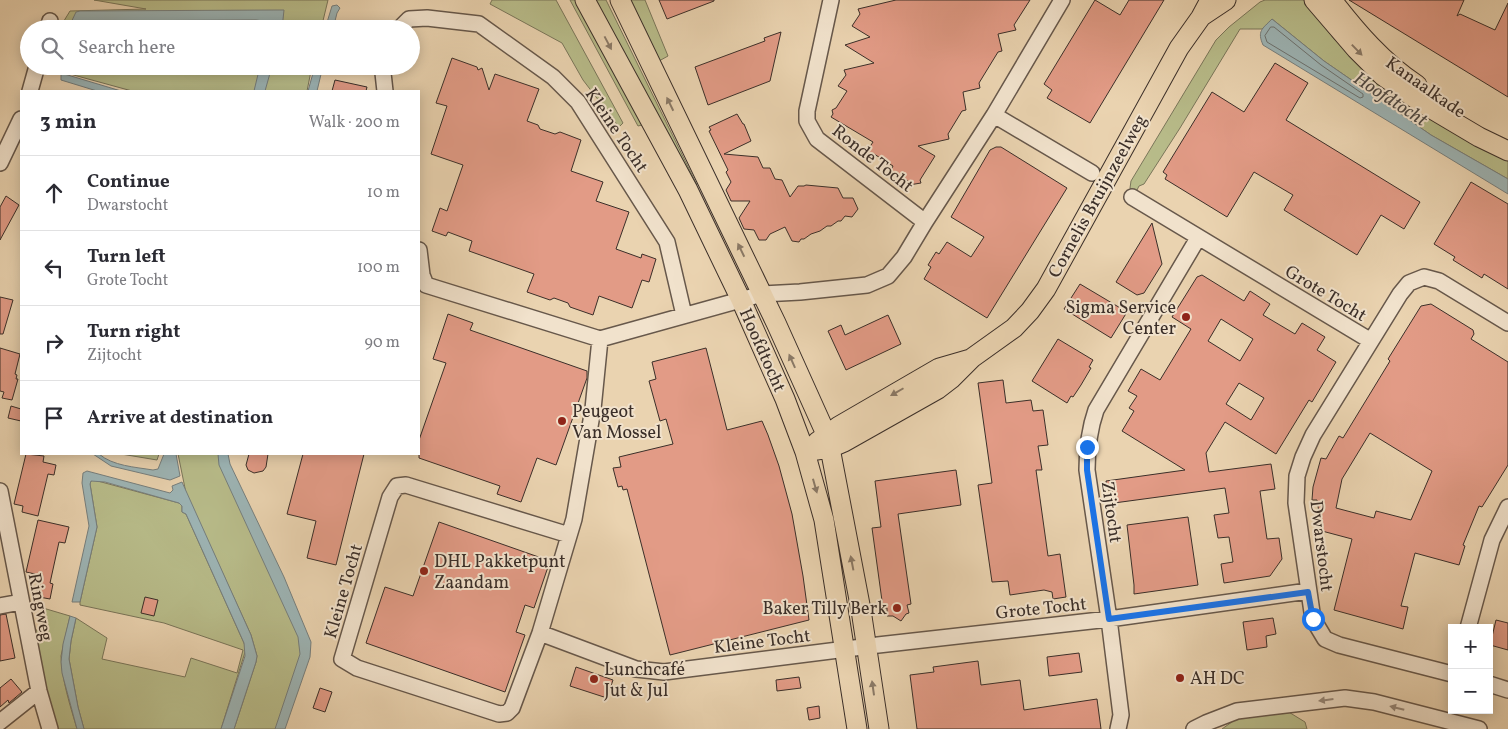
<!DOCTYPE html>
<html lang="en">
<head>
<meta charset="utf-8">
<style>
	:root { --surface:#fff; --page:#f7f7f7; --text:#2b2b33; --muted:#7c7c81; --line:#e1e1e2 }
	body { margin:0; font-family:Vollkorn,serif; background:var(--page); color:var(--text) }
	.controls { position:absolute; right:15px; bottom:15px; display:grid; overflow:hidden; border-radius:0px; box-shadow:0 2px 12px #0003 }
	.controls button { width:45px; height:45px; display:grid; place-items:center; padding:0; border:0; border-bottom:1px solid var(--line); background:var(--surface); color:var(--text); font:25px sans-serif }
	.stop { position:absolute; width:15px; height:15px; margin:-11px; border:4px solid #1a73e8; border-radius:50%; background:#fff }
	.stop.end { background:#1a73e8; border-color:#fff; box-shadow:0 1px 5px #0008 }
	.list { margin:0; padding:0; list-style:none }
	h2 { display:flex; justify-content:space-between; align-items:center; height:65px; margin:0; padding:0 20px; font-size:21px }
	h2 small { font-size:16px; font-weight:400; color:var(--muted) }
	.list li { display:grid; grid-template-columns:32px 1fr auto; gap:15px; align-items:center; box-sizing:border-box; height:75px; padding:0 20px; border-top:1px solid var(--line) }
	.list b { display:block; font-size:19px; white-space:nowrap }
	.list p { margin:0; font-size:16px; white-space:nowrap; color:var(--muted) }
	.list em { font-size:16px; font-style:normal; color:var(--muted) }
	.icon { flex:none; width:28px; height:28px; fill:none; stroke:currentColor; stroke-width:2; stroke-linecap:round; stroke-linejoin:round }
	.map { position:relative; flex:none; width:1508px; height:729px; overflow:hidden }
	.search { position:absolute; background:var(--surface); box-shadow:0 2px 12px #0003; left:20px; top:20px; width:400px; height:55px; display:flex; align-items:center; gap:12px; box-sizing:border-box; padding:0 18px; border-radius:28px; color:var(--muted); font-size:19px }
	.panel { position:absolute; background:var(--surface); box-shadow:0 2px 12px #0003; left:20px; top:90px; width:400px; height:365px; border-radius:0px }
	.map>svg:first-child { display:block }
	.green { fill:#b8bc8a; stroke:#7a765a }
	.water { fill:#9db5b6; stroke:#767f7e }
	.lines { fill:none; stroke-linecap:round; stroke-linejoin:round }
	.shore { stroke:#6c7270; stroke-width:1 }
	.building { fill:#e29b86; stroke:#3b2f29; fill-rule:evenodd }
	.minor-casing { stroke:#67584b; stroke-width:18 }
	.major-casing { stroke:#3b2f29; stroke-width:21 }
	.minor { stroke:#f1e2cc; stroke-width:15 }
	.major { stroke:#ead3b0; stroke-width:19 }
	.oneway { fill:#8a7966 }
	.oneway2 { fill:#96887a }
	.route { stroke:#1a73e8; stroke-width:6 }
	.poi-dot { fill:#8f2418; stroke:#f1e2cc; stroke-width:2 }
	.labels { text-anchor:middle; stroke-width:4; stroke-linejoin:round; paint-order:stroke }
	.street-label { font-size:18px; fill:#3b2f29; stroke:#f1e2cc }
	.poi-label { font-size:18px; fill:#3b2f29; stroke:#f1e2cc; text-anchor:start }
	.water-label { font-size:19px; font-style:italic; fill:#4f4a45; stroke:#f1e2cc }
</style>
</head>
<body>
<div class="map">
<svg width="1508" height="729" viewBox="0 0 1508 729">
	<rect width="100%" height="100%" fill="#ead3b0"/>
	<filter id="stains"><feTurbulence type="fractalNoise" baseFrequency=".004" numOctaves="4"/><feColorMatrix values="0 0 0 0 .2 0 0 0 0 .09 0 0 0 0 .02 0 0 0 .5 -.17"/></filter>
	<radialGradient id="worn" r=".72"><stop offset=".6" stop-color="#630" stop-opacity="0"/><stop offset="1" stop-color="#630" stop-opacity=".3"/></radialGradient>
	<path class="green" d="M94,0H328L321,29H59L70,11L146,9Z
		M492,0H556L623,123L619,127L583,80L562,43L490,4Z
		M570,0H579L628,92L642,125L638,126Z
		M593,0H606L697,185L694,184Z
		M630,0H645L668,56L659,61Z
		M1265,0H1307L1334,39L1397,97L1508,160V179L1431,135L1324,61L1272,19L1262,29H1240L1180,128L1144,184L1139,186L1136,192L1130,188L1131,181L1216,40L1229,27L1260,2Z
		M58,66H312L307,91H132L59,71Z
		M121,454H159L157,460Z
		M178,454H222L307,648L280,729H234L256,662L257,656L251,635L186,493Z
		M94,480L179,503L182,506V512L186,514L244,643L246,649L221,729H84L78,707L69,659L71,641L76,618L107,638L102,659L185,677L191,658L237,673L243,650L164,623L80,605V602L97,527L90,484L91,481Z
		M43,608L70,616L61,656C62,681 70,705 77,729H54L32,631L47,628Z
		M1287,711L1305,722L1307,729H1222L1236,719Z"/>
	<path class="water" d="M337,5L340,8L337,13L333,29H325L332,6Z
		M277,10H284L282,29H268V23L263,21L256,20L83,21L74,29H68L76,12L80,11Z
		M1272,19L1324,61L1431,135L1508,179V194L1263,45C1257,31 1262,29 1272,19Z
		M260,66H272L265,91H254Z
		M315,66H323L317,91H308Z
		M61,73L121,91H97L61,80Z
		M93,454H99C113,466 135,467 153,470L158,469L164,454H176L180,476L170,480L111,466Z
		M218,454H228L230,464L284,577L311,642L310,657L285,729H275L300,654L298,637L219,465Z
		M87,471L170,493L173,490L172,486L182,482L251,635L257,656L256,662L234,729H221L245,656L244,643L186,514L182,512V506L179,503L105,482L91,481L90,484L97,527L80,602H72L89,526L82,483L83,473Z
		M70,616L76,618L71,641L69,659L78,707L84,729H77L62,673L61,662L63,644Z"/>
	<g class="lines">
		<path class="shore" d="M1271,27H1274L1321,65L1363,94V97L1360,98L1267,42L1265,36Z"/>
	</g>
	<path class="building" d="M659,0H714V1L667,19Z
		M896,0H1030L1014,25L1016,30L998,34L1002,51L998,52L979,83L980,88L963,92L966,110L962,111L948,134L949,139L918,146L935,156L920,180L921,183L909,185L908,181L891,170L893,166L874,154L864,156L873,142L831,117L833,114L832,110L836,108L847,91L838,86L846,75L844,70L874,63L845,45L870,37L852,26L860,14L858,9Z
		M1095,0L1120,15L1129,0H1164L1090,123L1047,98L1052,90L1044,84Z
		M1349,0H1464L1457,16L1460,14L1495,30L1508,3V97Z
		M781,32L770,81L708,105L695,67L765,41L764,38Z
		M452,58L477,67L478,70L482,68L489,90L495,74L539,89L527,121L538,125L540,129L555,134L560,132L581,140L571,171L603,182L596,201L629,212L616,249L641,258L642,254L656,259L649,282L642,280L632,308L599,296L593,315L570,307L568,303L554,298L550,300L527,292L534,274L469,251L472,241L448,232L446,236L432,231L440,208L447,211L463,165L431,154L447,106L436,103Z
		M1275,63L1308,83L1286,120L1420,202L1404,229L1381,215L1357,255L1284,210L1293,195L1254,172L1227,217L1165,179L1167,175L1163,172L1212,92L1244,112Z
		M335,80L367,87L366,91H332Z
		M737,114L743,124H744L751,141L724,154L758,157L763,168H770L775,179L782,180L790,197L798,186H804L806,185L838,188L843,198H853L858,209L852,217L845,216L841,221H838L831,226H827L820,231L811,234L804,239H801L799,242L792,241L785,227L770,234L766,240H759L754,230L744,229L739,218L750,201H731L726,190L731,182L726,172L728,170L709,131L711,130L709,127Z
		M996,147H1001L1067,188L987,318L924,279L931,267L928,265L936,252L939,254L947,242L971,257L984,237L951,217L990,150Z
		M1471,182L1508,204V289L1484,274L1482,278L1453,260L1455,257L1434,244Z
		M6,196L19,205L0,240V207Z
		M1152,223L1162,264L1144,293L1137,295L1116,282Z
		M1202,275L1244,301L1250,291L1270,304L1263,315L1295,334L1302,323L1325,337L1317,350L1336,362L1312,402L1309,400L1276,454L1225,422L1206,453L1209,472L1271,464L1275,489L1260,491L1267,539L1279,538L1282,559L1270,576L1224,583L1221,564L1233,562L1229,537L1218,538L1214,515L1229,513L1225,488L1114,503L1112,490H1107L1106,481L1185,470L1122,431L1134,411L1129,408L1137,396L1128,391L1141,369L1160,380L1191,329L1172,317L1197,277ZM1221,319L1253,339L1240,361L1208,341ZM1239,383L1264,398L1251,420L1226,404Z
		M1080,284L1127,312L1111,338L1064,309Z
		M0,297L13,300L3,334H0Z
		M1431,304L1473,330L1474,334L1471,339L1508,362V465L1482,507L1479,506L1463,545L1465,546L1459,565L1415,553L1401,606L1408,607L1403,629L1334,610L1352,539L1322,531L1317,500H1312L1313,487L1321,458L1326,459L1339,436L1343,438L1390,361L1388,359L1421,306ZM1370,433L1432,471L1411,520L1376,511L1374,518L1336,508L1342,479Z
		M448,314L473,323L470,330L587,371V378L556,465L537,458L521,502L497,494L500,486L419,458V440L446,363L433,359Z
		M888,315L901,344L846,370L828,331L841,325L845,335Z
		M1058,339L1093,360L1089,367L1091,368L1081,385L1073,397L1071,396L1067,403L1032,381Z
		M0,348L20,354L15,374L17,375L16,379H18L12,400L2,398L4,392L0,391Z
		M706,348L727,430L762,421L768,435L779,466L792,514L803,576L809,620L670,655L627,489L623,490L622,486L618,487L613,468L621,467L619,457L673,444L666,419L660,421L649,381L656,379L652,362Z
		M1003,380L1006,403L1031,400L1033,411L1043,410L1048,445L1038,446L1042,470H1036L1048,556L1060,554L1066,597L1053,599L1052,592L1044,590L1010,595L1008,581L992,582L978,485L992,483L978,383Z
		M11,406L21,409V421L8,418Z
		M26,454L44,456L43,462L56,465L54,475L48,474L38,516L22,512L23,506L14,504Z
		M249,454H268L266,467L263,471L254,473L248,470L246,465Z
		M303,454H364L336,565L307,558L316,521L287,514Z
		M956,470L961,505L898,514L911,604L907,605L909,613L906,614L901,621L893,616H887V608H883L872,528L881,527L875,481Z
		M1188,517L1198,585L1134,594V585L1127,525Z
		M38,520L69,527L65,543L59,542L50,583L53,584L50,599L39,597L40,591L36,590L38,581L33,580L35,574L26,572Z
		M439,522L550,561L534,608L525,605L516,632L525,635L505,692L366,643L385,587L413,596Z
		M145,597L158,600L154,616L141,613Z
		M6,614L15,658L0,661V615Z
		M1273,618L1276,634L1266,636L1267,647L1247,650L1243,622Z
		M1496,620L1508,623V650L1490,645Z
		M1079,653L1082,672L1049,676L1047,657Z
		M978,661L981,685L1020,680L1024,710L1097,699L1101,729H917L910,675L934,672L933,667Z
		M576,667L613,680L607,698L570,686Z
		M799,677L801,688L777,691L776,680Z
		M11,679L22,692L9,703L8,700L0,707V688Z
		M320,688L332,692L325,712L313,708Z
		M819,706L820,718L809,720L807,708Z"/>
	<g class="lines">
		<g class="minor-casing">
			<path id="minor" d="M831,0L807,111V121L817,139L925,222L994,115L1062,0
				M48,29L50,21
				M399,29L409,19L427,18L479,24L553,77L578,102L667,242L684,315
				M384,66L383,73L385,91
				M30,91L37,66
				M994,115L1092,173
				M0,163L21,119
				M1132,197L1371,341L1400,294L1409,283L1424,277L1439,281L1508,323
				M419,250L422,275L426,285L600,339L762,294L800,292L867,285L888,276L904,257L925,222
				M1371,341L1313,435L1303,457L1297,476L1296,503L1313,619L1325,639L1339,645L1452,674
				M0,491L39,691L50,729
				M569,535L406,485L397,486L390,497L342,659L357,668L499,714L507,713L512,708L540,633L574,519L593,409L600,339
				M0,606L21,602
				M1468,628L1492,540L1508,507
				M540,633L636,669L664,672L878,645L1109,619L1308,591
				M1489,684L1508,690
				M0,722L39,691
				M1118,729L1121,715L1109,619L1087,470C1087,449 1089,430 1096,410L1198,238
				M1194,729L1206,723L1237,711L1345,698L1374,702L1479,729"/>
		</g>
		<g class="major-casing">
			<path id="major" d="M585,0L688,190L741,300L785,399L805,452L824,520L857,729
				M620,0L776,323L826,434L830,448L861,610L879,729
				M1314,0L1356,49L1383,76L1420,102L1479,137L1508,151
				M1332,0C1356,31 1383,63 1417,85
				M1202,16L1226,0
				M817,442L839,426L939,368L970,359
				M818,450L830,448L844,442L938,389L951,379L972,358L1014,328L1030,311L1046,289L1179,48L1201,17L1210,0"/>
		</g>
		<use href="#minor" class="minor"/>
		<use href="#major" class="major"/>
	</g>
	<defs><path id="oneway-solid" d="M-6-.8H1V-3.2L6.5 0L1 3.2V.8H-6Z" transform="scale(1.25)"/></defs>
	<g class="oneway">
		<use href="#oneway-solid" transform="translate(608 43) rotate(62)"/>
		<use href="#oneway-solid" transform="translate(1357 50) rotate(46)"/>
		<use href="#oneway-solid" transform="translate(670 104) rotate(-116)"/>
		<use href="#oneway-solid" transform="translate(741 250) rotate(-116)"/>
		<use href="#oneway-solid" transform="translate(792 361) rotate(-114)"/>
		<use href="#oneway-solid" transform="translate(897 392) rotate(150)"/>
		<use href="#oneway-solid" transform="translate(815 486) rotate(74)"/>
		<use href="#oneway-solid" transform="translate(852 563) rotate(-101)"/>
		<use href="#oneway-solid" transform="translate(873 688) rotate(-98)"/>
	</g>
	<g class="oneway2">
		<use href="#oneway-solid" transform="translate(1326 700) rotate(173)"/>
		<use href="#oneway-solid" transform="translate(1397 708) rotate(-166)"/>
	</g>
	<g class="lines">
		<path class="route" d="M1087,447V470L1109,619L1308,592L1313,619"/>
	</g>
	<g class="poi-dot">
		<circle cx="1186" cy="317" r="5"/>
		<circle cx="562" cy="421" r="5"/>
		<circle cx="424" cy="571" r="5"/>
		<circle cx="897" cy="608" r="5"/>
		<circle cx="1180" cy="678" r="5"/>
		<circle cx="594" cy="679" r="5"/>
	</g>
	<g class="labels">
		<g class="street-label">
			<text transform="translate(1426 87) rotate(35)" y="6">Kanaalkade</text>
			<text transform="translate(617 130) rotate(56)" y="6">Kleine Tocht</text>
			<text transform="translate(873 158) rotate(38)" y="6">Ronde Tocht</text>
			<text transform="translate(1097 196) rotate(-61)" y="6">Cornelis Bruijnzeelweg</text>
			<text transform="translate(1326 293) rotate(31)" y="6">Grote Tocht</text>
			<text transform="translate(763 350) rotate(66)" y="6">Hoofdtocht</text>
			<text transform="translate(1112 512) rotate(82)" y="6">Zijtocht</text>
			<text transform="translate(1322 546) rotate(83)" y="6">Dwarstocht</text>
			<text transform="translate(343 591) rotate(-74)" y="6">Kleine Tocht</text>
			<text transform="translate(41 607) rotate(79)" y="6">Ringweg</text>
			<text transform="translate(1041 608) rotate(-6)" y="6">Grote Tocht</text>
			<text transform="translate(762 641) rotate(-7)" y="6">Kleine Tocht</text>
		</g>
		<g class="poi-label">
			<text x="1176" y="313" text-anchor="end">Sigma Service<tspan x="1176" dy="21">Center</tspan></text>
			<text x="572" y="417">Peugeot<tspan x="572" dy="21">Van Mossel</tspan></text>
			<text x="434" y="567">DHL Pakketpunt<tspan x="434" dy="21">Zaandam</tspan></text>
			<text x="887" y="614" text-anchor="end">Baker Tilly Berk</text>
			<text x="604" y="675">Lunchcafé<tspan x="604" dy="21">Jut &amp; Jul</tspan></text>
			<text x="1190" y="684">AH DC</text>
		</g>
		<g class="water-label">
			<text transform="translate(1391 98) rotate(33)" y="7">Hoofdtocht</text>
		</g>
	</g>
	<rect width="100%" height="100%" filter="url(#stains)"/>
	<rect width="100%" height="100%" fill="url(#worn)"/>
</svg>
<div class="controls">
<button>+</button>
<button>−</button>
</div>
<div class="stop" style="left:1313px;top:619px"></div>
<div class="stop end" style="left:1087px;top:447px"></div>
<div class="search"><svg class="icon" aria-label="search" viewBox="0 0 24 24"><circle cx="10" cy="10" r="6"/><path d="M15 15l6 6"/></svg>Search here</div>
<section class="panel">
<h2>3 min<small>Walk · 200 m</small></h2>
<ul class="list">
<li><svg class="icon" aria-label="ahead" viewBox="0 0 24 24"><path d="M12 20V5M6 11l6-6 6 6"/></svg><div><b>Continue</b><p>Dwarstocht</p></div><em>10 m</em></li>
<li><svg class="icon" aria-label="left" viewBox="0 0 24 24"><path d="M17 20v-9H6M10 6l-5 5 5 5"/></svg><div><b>Turn left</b><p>Grote Tocht</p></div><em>100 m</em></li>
<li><svg class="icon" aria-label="right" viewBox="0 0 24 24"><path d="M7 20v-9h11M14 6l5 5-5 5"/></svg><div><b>Turn right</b><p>Zijtocht</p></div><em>90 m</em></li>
<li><svg class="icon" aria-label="arrive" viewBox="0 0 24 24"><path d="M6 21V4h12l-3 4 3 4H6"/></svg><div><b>Arrive at destination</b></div></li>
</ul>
</section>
</div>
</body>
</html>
